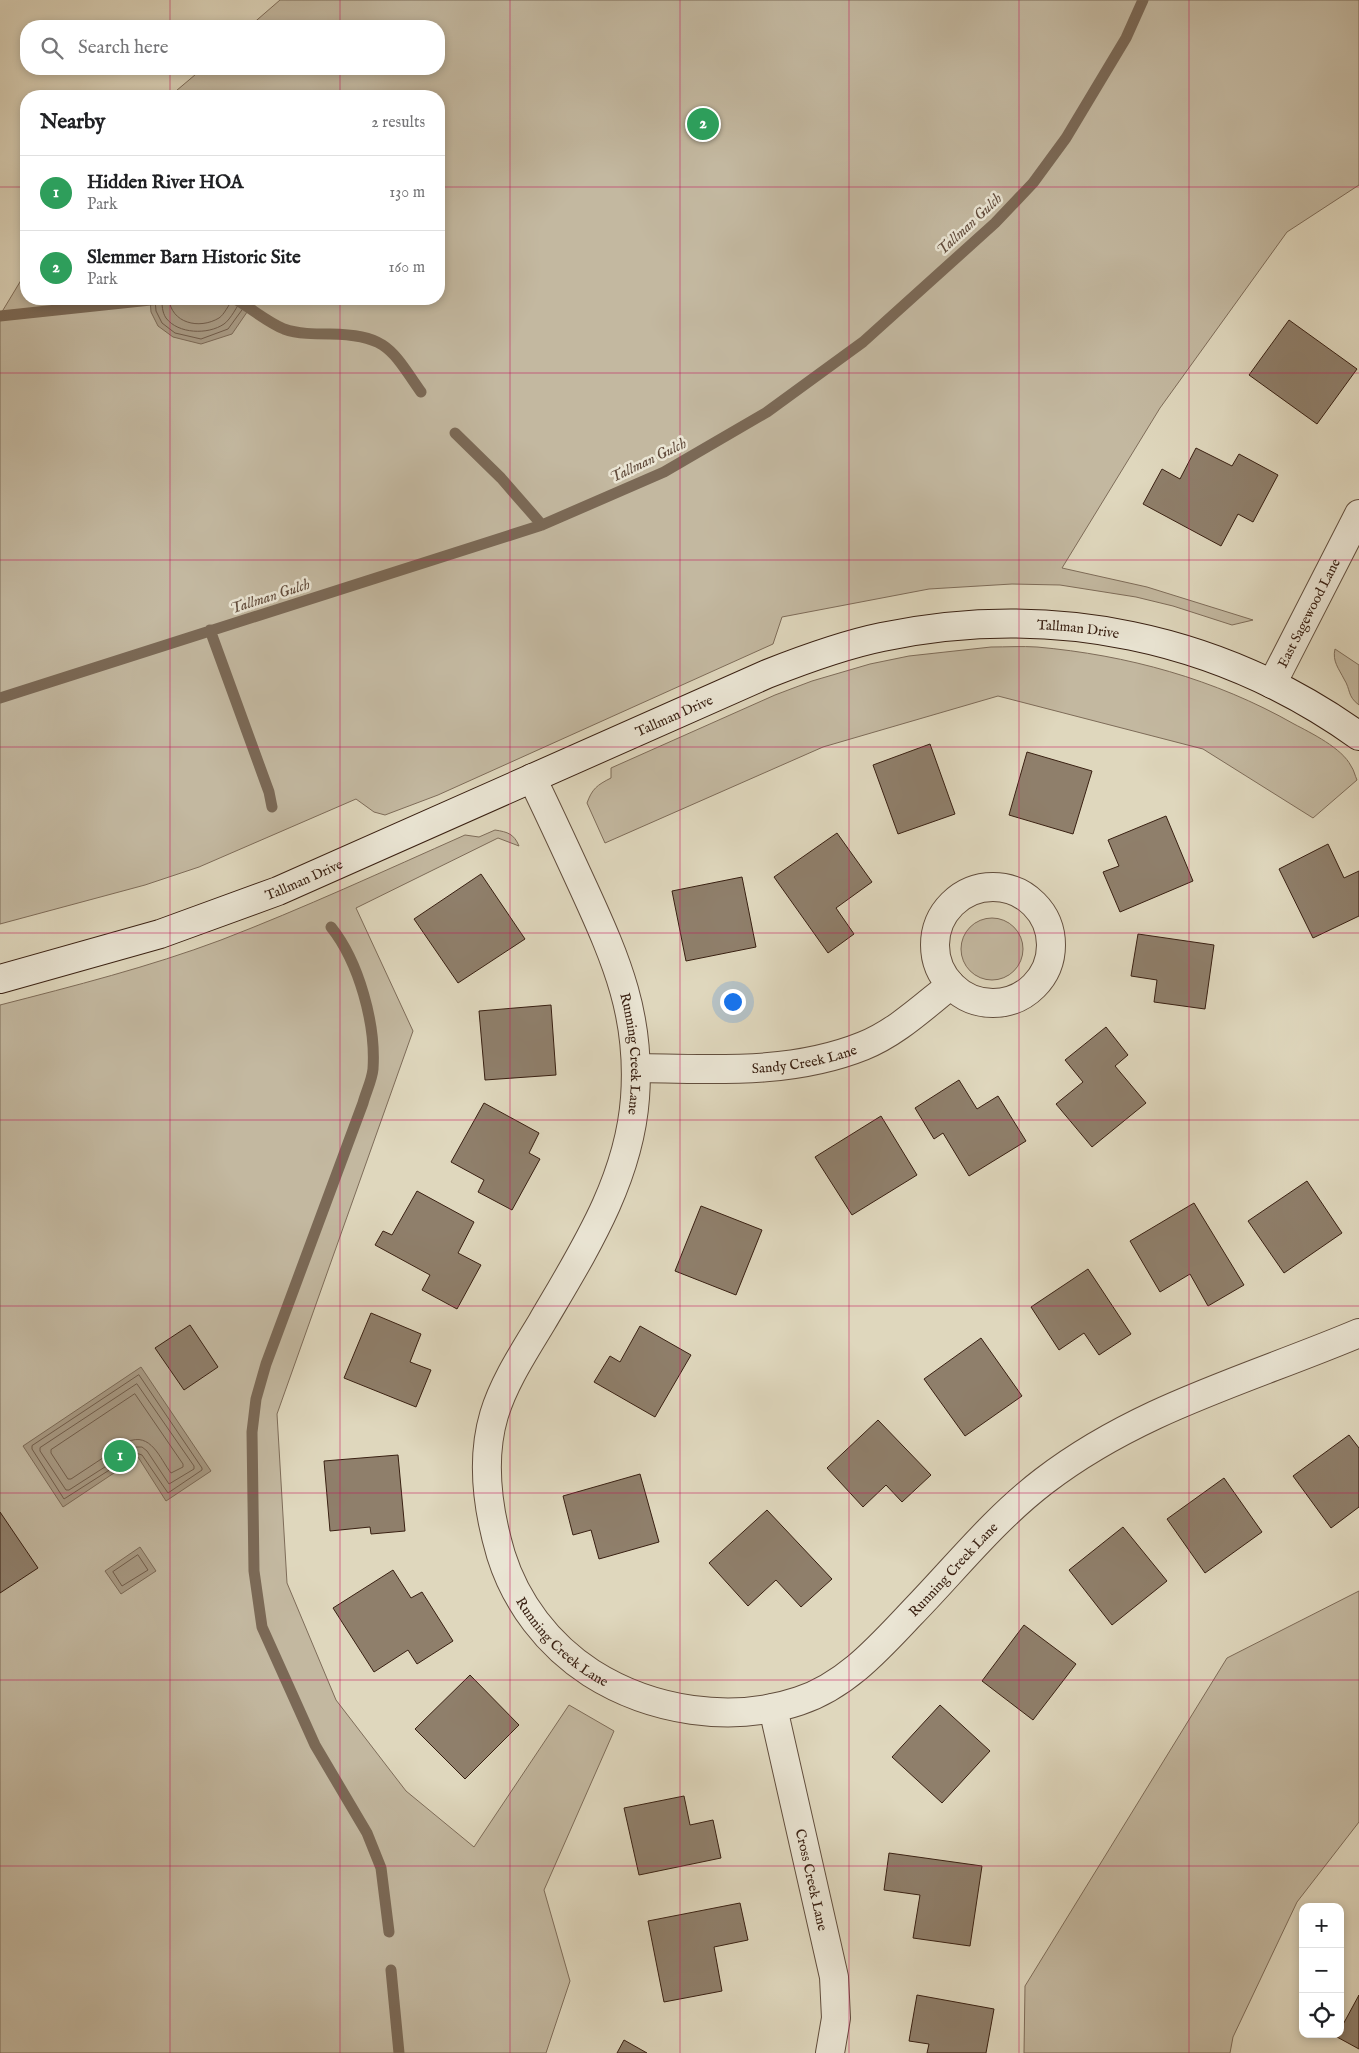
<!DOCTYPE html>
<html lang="en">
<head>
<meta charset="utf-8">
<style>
	:root { --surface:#fff; --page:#f6f6f6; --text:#202124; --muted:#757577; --line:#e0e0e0; --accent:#7c3aed }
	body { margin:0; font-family:"IM FELL English",serif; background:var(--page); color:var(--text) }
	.controls { position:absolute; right:15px; bottom:15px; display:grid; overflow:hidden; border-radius:10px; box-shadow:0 2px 8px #0003 }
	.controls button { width:45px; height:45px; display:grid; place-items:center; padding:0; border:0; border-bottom:1px solid var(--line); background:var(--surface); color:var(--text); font:25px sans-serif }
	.you { position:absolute; left:732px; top:1001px; width:18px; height:18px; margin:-12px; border:4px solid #fff; border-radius:50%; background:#1a73e8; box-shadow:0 0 0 8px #1a73e833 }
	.badge { display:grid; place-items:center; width:32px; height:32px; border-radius:50%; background:var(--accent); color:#fff; font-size:16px; font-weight:700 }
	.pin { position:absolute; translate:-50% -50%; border:2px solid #fff; box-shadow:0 1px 5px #0006 }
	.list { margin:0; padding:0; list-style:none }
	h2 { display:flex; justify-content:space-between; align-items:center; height:65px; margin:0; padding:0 20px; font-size:21px }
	h2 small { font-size:16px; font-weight:400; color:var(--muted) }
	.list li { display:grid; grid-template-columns:32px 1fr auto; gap:15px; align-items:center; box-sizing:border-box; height:75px; padding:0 20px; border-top:1px solid var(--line) }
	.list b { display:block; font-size:19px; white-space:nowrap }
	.list p { margin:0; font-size:16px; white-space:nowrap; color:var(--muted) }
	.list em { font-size:16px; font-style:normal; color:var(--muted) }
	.icon { flex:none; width:28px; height:28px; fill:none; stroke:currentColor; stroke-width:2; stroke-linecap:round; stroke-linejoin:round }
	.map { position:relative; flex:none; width:1359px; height:2053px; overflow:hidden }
	.search { position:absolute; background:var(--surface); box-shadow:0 2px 8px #0003; left:20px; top:20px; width:425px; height:55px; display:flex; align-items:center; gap:12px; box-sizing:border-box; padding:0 18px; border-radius:20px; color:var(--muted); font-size:19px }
	.panel { position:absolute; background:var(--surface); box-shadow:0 2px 8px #0003; left:20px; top:90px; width:425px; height:215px; border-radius:20px }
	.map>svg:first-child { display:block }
	.green { fill:#c3b8a0; stroke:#7e6c59 }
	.water { fill:#a79983; stroke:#7b6956 }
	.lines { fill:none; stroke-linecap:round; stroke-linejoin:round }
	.shore { stroke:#705c4a; stroke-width:1 }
	.stream { stroke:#7b6956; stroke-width:11 }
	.building { fill:#8f7f6b; stroke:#392012 }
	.street-casing { stroke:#624e3d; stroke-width:30 }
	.secondary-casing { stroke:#392012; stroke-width:30 }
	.street { stroke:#eae5d4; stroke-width:28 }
	.secondary { stroke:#eae5d4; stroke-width:28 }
	.grid { fill:none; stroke:#c2185b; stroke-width:1; stroke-opacity:0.55 }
	.labels { text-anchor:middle; stroke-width:5; stroke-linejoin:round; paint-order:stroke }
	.street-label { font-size:14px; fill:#392012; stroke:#eae5d4 }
	.water-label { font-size:15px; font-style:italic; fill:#604a3a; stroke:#eae5d4 }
</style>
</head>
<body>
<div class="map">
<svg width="1359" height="2053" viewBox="0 0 1359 2053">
	<rect width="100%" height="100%" fill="#dfd7bd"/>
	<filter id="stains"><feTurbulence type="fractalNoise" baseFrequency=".004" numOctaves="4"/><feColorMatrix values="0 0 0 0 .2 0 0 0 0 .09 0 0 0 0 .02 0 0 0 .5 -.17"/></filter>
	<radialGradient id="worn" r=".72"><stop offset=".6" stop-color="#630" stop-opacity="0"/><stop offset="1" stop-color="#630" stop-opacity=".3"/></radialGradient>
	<path class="green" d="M280,0H1359V185L1287,232L1160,408L1062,568L1147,587L1253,620L1232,625L1173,606L1136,597L1060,585L1012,584L929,589L782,617L773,644L438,795L385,815L374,812L356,799L199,867L145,885L0,924V315L26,272V299H439V96H170L202,69H439V26H250Z
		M991,647C1006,647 1022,646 1037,647C1127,655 1215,679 1294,724C1311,733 1342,748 1351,766C1354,770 1355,776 1357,780L1313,818L1203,749L998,696L823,747L605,843L587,803C592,789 597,785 611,778V768L775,695L812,681L870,664L909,656Z
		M1335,649L1359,665V705C1347,696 1351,690 1344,679C1339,669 1332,661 1335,649Z
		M495,830C508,832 514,834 519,846L498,838L356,908L413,1031L277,1414L287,1583L336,1700L406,1791L474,1847L569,1705L614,1731L544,1890L570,1981L546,2053H0V1005C74,986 149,967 221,940C304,908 384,871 465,835L479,837Z
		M961 949a31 31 0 1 1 62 0a31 31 0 1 1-62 0Z
		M1359,1591V1822L1297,1902L1233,2037L1230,2053H1024L1025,1986L1227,1658Z"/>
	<path class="water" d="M150,299H256L232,334L201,344L173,337L158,326L151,312Z
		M141,1367L211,1471L166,1501L138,1457L63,1507L23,1446Z
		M140,1547L156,1571L121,1594L105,1571Z"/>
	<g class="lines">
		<path class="shore" d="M155,299L156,311L162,323L175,333L201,339L228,329L250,299
			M162,299C162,305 162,312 166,318C178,334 208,335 224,324C231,319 237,306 242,299
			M169,299C171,323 199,330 219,318C224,315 229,304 233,299
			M139,1375L202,1468V1470L168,1493L142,1455L136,1453L64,1499L32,1449V1446Z
			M137,1384L194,1466V1469L169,1484L147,1451L142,1447H136L69,1490H66L40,1451V1448Z
			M135,1394L183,1464V1467L171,1473C160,1459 151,1431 127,1442L71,1479H68L51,1453V1450Z
			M138,1555L148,1570L122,1586L113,1572Z"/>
		<path class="stream" d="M235,299C251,308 267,322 284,329C298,334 315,334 330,334C387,335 391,349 421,392
			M0,316L160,299
			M455,433L501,478L542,525
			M210,630L269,792L272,807
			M0,698L542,525L664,472L767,412L863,342L995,223L1033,183L1066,138L1126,38L1143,0
			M331,927C359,962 376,1024 373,1069C372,1080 366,1092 363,1103L266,1364L256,1399L252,1432L254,1571L262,1627L315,1745L367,1833L381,1868L389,1932
			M391,1970L399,2053"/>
	</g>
	<path class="building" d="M1289,320L1357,369L1317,424L1249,375Z
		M1196,448L1232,466L1239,454L1278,475L1253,522L1238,514L1221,546L1143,504L1162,469L1180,479Z
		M930,744L955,814L898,834L873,765Z
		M1027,752L1092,771L1073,834L1009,815Z
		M1166,816L1193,881L1120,912L1103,872L1119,866L1108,840Z
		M837,833L872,882L836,908L854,934L828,953L774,877Z
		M1328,844L1344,878L1359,871V916L1313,938L1279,869Z
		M481,874L525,939L458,983L414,919Z
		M742,877L756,947L686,961L672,891Z
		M1138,934L1214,945L1205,1009L1154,1002L1157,980L1131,976Z
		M551,1005L556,1075L485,1080L479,1011Z
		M1106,1027L1128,1055L1115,1066L1146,1103L1092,1147L1056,1104L1083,1082L1065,1060Z
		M959,1080L977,1109L998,1096L1026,1141L969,1176L943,1133L934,1139L915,1108Z
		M484,1103L539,1133L529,1153L540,1159L512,1210L478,1192L484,1180L451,1162Z
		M881,1116L917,1175L852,1215L815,1157Z
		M1307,1181L1342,1233L1284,1273L1248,1221Z
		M417,1191L474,1222L458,1253L481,1265L457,1309L422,1290L430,1275L375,1245L383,1231L392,1235Z
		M1194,1203L1244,1285L1208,1306L1190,1274L1160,1292L1130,1241Z
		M701,1206L762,1230L736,1295L675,1271Z
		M1088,1269L1131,1334L1099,1355L1084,1333L1059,1350L1031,1307Z
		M371,1313L421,1334L410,1362L431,1370L416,1407L344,1378Z
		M190,1325L218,1367L184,1390L155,1348Z
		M640,1326L691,1355L655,1417L594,1382L610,1356L620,1362Z
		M981,1338L1022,1396L965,1436L924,1379Z
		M878,1420L931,1475L902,1502L886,1485L863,1507L827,1468Z
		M1349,1435L1359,1448V1507L1331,1528L1293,1476Z
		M398,1455L405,1531L371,1534L370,1527L330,1531L324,1461Z
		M640,1474L659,1542L599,1559L591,1530L573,1535L563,1496Z
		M1224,1478L1262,1532L1205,1573L1167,1519Z
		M767,1510L832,1579L801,1607L776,1580L748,1606L709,1563Z
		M0,1512L38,1568L0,1593Z
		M1123,1527L1167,1581L1112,1625L1069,1570Z
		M393,1570L411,1598L422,1592L453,1641L417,1664L408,1650L374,1672L333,1608Z
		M1024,1625L1076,1664L1033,1720L982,1681Z
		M470,1675L519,1725L465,1779L415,1729Z
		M940,1705L990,1751L942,1803L892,1757Z
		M684,1796L690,1825L713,1820L721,1858L639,1875L624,1808Z
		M889,1853L982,1866L970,1946L913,1938L920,1895L884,1890Z
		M740,1903L748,1940L714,1947L722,1991L664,2002L648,1921Z
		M917,1995L994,2009L986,2053H927L929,2044L909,2041Z
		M1359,1995V2049L1337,2037L1340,2034V2030Z
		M624,2040L647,2053H617Z"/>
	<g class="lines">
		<g class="street-casing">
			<g id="street">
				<path id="s1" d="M1272,684L1359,514"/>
				<path id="s2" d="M532,778C550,815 567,852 584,889C617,961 641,1017 635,1098C629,1181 583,1252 542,1322C524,1352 504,1382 494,1415C481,1459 488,1511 501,1555C516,1603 548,1645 591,1673C651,1711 731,1724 799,1701C845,1686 878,1649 910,1615C954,1570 993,1520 1044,1481C1139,1408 1250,1379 1359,1333"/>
				<circle cx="993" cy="945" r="58"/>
				<path id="s3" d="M637,1068C713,1069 791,1075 863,1046C896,1033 924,1006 951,985"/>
				<path id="s4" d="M773,1708L834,1977L836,2018L830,2053"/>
			</g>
		</g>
		<g class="secondary-casing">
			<g id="secondary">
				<path id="s5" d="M0,979L160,934L278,891L767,674C805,659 843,645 882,637C1051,602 1219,636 1359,736"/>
			</g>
		</g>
		<use href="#street" class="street"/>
		<use href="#secondary" class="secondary"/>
	</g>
	<path class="grid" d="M170,0V26M340,0V26M510,0V2053M680,0V2053M849,0V2053M1019,0V2053M1189,0V2053M170,69V96M340,69V96M0,187H26M439,187H1359M170,299V2053M340,299V2053M0,373H1359M0,560H1359M0,747H1359M0,933H1359M0,1120H1359M0,1306H1359M0,1493H1359M0,1680H1359M0,1866H1359"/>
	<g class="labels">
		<g class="street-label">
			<text dy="5" stroke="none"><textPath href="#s1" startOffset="80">East Sagewood Lane</textPath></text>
			<text dy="5" stroke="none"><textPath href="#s5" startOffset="1145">Tallman Drive</textPath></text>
			<text dy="5" stroke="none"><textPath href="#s5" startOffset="725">Tallman Drive</textPath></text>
			<text dy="5" stroke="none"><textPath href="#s5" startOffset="320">Tallman Drive</textPath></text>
			<text dy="5" stroke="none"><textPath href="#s2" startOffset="296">Running Creek Lane</textPath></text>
			<text dy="5" stroke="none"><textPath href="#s3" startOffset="168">Sandy Creek Lane</textPath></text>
			<text dy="5" stroke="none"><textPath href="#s2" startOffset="1405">Running Creek Lane</textPath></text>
			<text dy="5" stroke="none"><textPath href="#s2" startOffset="941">Running Creek Lane</textPath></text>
			<text dy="5" stroke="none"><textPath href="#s4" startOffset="176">Cross Creek Lane</textPath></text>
		</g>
		<g class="water-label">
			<text transform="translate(969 224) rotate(-43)" y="5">Tallman Gulch</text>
			<text transform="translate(648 460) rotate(-26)" y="5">Tallman Gulch</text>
			<text transform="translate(270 596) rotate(-18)" y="5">Tallman Gulch</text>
		</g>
	</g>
	<rect width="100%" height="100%" filter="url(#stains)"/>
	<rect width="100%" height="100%" fill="url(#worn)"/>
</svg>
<div class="controls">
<button>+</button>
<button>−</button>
<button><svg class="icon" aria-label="locate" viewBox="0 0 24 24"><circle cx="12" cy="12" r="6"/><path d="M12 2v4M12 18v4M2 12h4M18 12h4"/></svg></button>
</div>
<div class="you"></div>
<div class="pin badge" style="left:120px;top:1456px;background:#2e9e5b">1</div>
<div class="pin badge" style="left:703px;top:124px;background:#2e9e5b">2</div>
<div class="search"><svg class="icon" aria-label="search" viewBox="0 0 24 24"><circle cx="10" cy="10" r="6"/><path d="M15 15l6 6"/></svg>Search here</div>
<section class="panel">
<h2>Nearby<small>2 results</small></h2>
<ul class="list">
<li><span class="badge" style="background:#2e9e5b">1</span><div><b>Hidden River HOA</b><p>Park</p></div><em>130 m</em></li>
<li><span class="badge" style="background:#2e9e5b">2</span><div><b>Slemmer Barn Historic Site</b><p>Park</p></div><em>160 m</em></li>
</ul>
</section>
</div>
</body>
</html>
